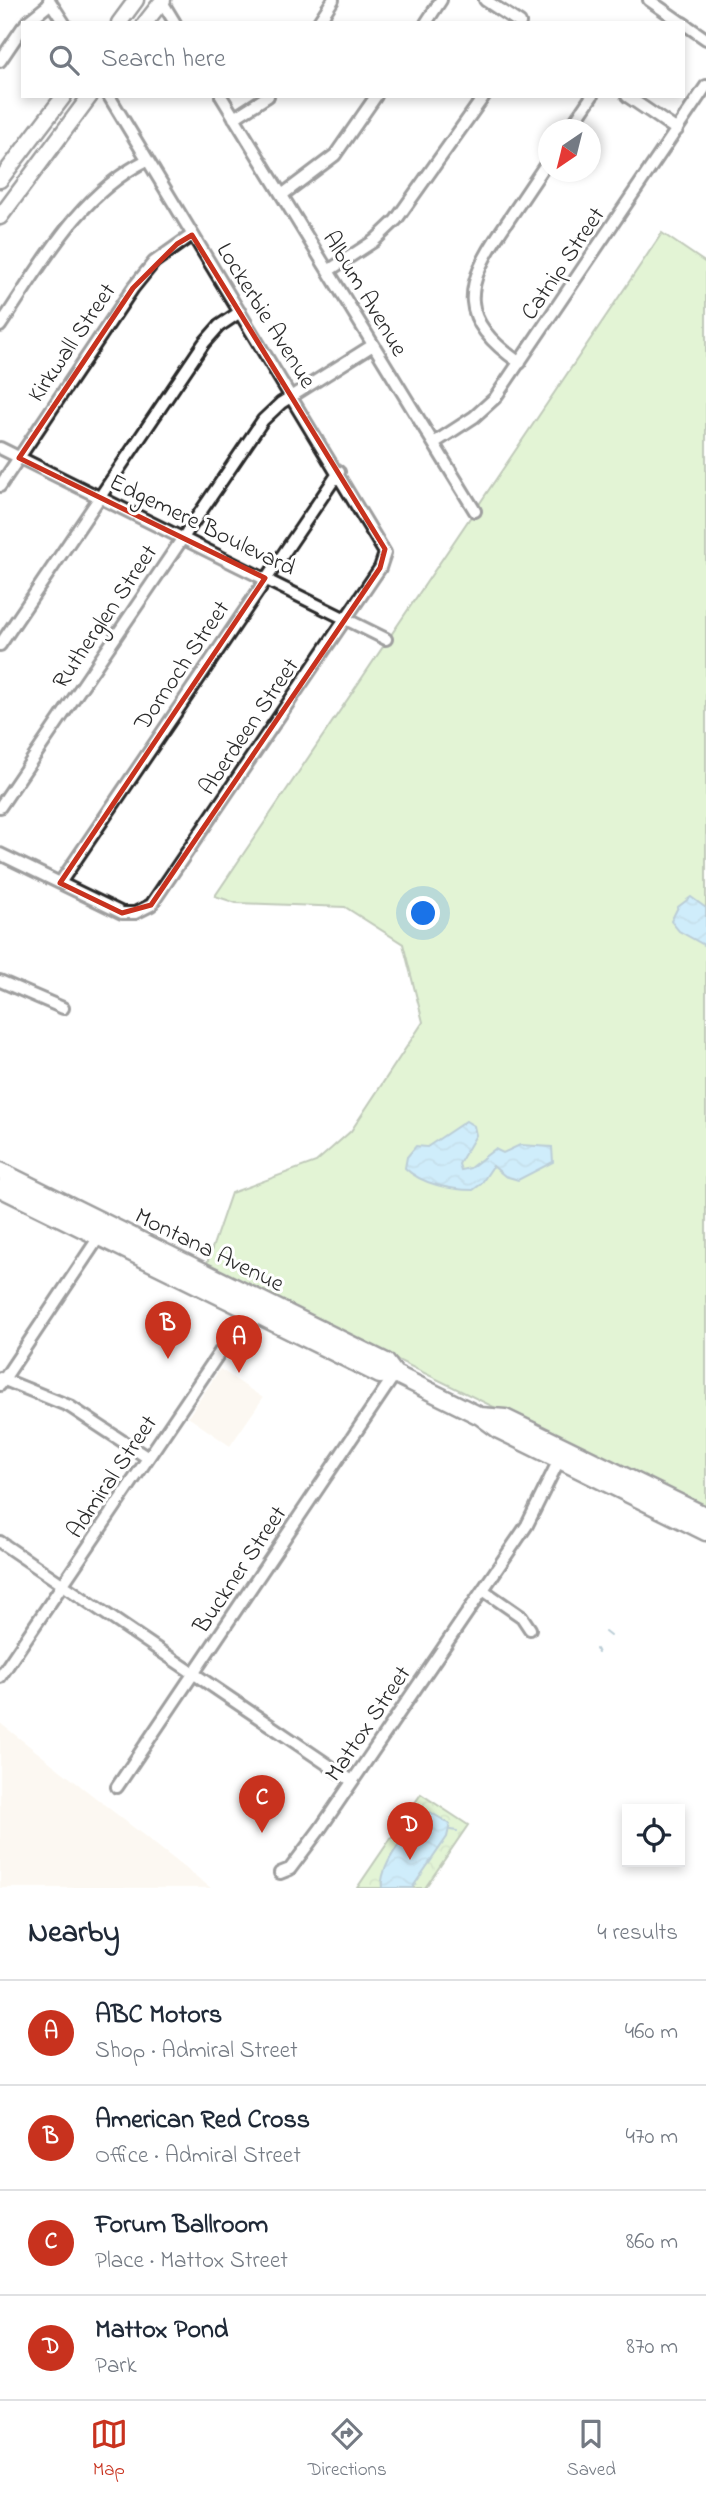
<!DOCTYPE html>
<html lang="en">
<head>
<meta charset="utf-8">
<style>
	:root { --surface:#fff; --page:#f6f6f7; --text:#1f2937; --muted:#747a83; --line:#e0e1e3; --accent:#c8321e }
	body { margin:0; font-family:"Indie Flower",sans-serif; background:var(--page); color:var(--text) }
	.controls { position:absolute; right:21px; bottom:21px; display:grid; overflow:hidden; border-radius:0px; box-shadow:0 4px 10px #0003 }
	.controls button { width:63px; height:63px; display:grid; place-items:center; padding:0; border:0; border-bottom:2px solid var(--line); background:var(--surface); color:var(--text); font:35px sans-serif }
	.compass { position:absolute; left:538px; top:119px; width:63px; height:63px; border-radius:50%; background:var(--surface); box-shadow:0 4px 10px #0003; rotate:215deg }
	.you { position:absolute; left:424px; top:914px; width:24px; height:24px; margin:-18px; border:5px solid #fff; border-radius:50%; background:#1a73e8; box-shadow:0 0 0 10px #1a73e833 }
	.badge { display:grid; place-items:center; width:46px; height:46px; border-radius:50%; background:var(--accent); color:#fff; font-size:23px; font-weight:700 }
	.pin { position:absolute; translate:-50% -58px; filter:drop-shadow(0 2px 4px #0008) }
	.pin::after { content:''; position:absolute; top:37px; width:24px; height:21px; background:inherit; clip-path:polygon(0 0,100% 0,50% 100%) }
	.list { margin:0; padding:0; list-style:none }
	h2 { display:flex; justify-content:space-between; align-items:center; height:91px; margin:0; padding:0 28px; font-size:30px }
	h2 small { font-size:23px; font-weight:400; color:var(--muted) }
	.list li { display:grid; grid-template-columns:46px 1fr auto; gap:21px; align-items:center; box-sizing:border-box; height:105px; padding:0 28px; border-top:2px solid var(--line) }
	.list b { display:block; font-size:26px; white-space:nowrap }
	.list p { margin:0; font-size:23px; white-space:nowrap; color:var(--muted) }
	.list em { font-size:23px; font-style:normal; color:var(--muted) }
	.icon { flex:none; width:38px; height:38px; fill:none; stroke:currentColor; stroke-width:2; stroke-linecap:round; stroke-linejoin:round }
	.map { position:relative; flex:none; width:706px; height:1888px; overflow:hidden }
	.search { position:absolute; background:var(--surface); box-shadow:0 4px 10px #0003; left:21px; right:21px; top:21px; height:77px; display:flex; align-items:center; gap:18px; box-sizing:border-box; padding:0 24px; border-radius:0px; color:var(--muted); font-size:26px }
	.sheet { height:511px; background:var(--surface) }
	nav { display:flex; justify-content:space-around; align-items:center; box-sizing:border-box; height:98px; border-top:2px solid var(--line); background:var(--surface); font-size:19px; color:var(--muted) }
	nav a { display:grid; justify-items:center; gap:4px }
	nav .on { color:var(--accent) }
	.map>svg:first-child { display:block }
	.built { fill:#f9f0e2 }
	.grass { fill:#c0e7a3; stroke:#768967; stroke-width:2 }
	.park { fill:url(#park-crowns); stroke:#768967; stroke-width:2 }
	.water { fill:url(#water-waves); stroke:#6b92a5; stroke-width:2 }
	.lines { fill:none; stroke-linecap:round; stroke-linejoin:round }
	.stream { stroke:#6b92a5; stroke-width:2 }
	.minor-casing { stroke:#2b2b2b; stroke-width:16 }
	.major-casing { stroke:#2b2b2b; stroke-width:19 }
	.highway-casing { stroke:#2b2b2b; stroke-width:21 }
	.minor { stroke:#fff; stroke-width:10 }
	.major { stroke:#fff; stroke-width:14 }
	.highway { stroke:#fff; stroke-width:16 }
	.marked { fill:none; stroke:#c8321e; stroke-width:5; stroke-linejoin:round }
	.labels { text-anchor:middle; stroke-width:6; stroke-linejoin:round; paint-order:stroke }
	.street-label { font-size:24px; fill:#2b2b2b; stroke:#fff }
</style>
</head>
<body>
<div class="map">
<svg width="706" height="1888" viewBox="0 0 706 1888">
	<defs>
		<pattern id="park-crowns" width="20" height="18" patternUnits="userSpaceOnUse" patternTransform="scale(1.75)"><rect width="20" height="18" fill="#c0e7a3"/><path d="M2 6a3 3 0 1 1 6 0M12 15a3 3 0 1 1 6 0" fill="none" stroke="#a5c68c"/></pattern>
		<pattern id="water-waves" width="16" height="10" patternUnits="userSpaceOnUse" patternTransform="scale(1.75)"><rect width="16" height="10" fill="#95d7f6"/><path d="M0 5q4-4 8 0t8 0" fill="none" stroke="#81b9d3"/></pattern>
	</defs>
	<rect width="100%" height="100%" fill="#fff"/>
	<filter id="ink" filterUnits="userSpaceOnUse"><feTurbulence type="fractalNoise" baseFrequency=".0143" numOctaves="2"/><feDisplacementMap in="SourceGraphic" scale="14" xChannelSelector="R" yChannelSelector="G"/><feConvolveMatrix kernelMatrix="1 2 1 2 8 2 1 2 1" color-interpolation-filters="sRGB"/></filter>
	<g filter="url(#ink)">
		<path class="built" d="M220,1369L263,1398L230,1446L188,1417Z
			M0,1723L211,1888H0Z"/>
		<path class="grass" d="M662,233L706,263V1511L206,1266L231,1193L316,1162L351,1131L423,1022L403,944L345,907L236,903L215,896Z"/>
		<path class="park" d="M421,1794L468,1825L425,1888H357Z"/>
		<path class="water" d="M691,897L706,908V946L679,931L671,921L678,907Z
			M466,1121L474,1126L476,1135L459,1164L461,1170L470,1168L495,1149L503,1153L520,1145L552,1147L553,1162L518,1180L505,1176L493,1166L481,1184L473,1190C451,1190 421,1184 405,1168L407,1157L416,1146L427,1147Z
			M430,1812L450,1824L447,1837L412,1888H382C379,1866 411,1823 430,1812Z"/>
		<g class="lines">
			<path class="stream" d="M605,1632L610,1636
				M596,1649L598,1653
				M450,1830L457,1831"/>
			<g class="minor-casing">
				<path id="minor" d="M49,0L64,23
					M161,0L175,23
					M485,0L520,23
					M649,0L682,23
					M26,23L51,3
					M318,23L333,0
					M426,23L441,0
					M683,23L706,39
					M0,61L23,27
					M221,96L475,511
					M627,96L677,130
					M234,118L268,96
					M569,130L592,96
					M282,195L335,155L376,96
					M328,271L374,241L396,220L484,96
					M0,326C42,264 78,195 147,160
					M520,363C457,319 463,287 503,228C518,206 533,183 548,161
					M434,443L474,417L495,398L706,86
					M0,448L386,639
					M0,486L133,288L154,262L192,235
					M0,645L204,343L219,326L240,312
					M0,807L263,420L281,403L373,345
					M0,854L122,913H135L151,905L380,568L385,553L109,96
					M60,883L339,472
					M0,981L63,1008
					M0,1378L69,1406L148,1458
					M0,1385L99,1237
					M0,1542L352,1781
					M483,1590L522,1617L530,1629
					M0,1677L251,1306
					M117,1787L395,1374
					M280,1873L290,1869L320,1829L527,1525L562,1454"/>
			</g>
			<g class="major-casing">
				<path id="major" d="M119,23L136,0
					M145,23L163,0
					M0,180L64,96
					M0,217L90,96"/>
			</g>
			<g class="highway-casing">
				<path id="highway" d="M0,1171L386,1362L395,1374L480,1416L499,1430L706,1532
					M0,1188L380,1375L395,1374
					M480,1416L505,1418L706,1516"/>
			</g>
			<use href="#minor" class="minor"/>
			<use href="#major" class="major"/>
			<use href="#highway" class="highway"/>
		</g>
	</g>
	<path d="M0 0H706V1888H0ZM192,235L385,549L380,568L151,905L122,913L60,883L265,578L19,458L133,288L177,244Z" fill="#fff" fill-opacity=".55" fill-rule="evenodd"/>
	<path class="marked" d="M192,235L385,549L380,568L151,905L122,913L60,883L265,578L19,458L133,288L177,244Z"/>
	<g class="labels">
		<g class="street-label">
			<text transform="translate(562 263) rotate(-56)" y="8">Catnip Street</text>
			<text transform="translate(366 293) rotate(59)" y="8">Album Avenue</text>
			<text transform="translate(267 315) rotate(58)" y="8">Lockerbie Avenue</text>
			<text transform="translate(71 342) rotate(-56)" y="8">Kirkwall Street</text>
			<text transform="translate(203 524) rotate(26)" y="8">Edgemere Boulevard</text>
			<text transform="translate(104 616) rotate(-56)" y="8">Rutherglen Street</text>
			<text transform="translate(181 665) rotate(-56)" y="8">Dornoch Street</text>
			<text transform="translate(248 726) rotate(-56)" y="8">Aberdeen Street</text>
			<text transform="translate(210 1249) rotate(26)" y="8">Montana Avenue</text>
			<text transform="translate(111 1476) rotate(-56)" y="8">Admiral Street</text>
			<text transform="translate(239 1569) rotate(-56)" y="8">Buckner Street</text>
			<text transform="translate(367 1723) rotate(-56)" y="8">Mattox Street</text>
		</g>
	</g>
</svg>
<div class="controls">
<button><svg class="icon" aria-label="locate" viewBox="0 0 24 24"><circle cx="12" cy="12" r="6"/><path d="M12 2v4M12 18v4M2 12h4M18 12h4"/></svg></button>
</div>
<svg class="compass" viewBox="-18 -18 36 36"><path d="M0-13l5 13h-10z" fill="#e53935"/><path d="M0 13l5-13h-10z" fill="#747a83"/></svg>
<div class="you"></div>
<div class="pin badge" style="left:239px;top:1373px">A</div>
<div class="pin badge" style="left:168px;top:1359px">B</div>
<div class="pin badge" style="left:262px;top:1833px">C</div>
<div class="pin badge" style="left:410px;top:1860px">D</div>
<div class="search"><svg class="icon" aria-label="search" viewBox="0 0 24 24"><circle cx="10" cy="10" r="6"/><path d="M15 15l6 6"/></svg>Search here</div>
</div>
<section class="sheet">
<h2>Nearby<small>4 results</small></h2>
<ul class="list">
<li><span class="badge">A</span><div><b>ABC Motors</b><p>Shop · Admiral Street</p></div><em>460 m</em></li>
<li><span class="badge">B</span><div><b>American Red Cross</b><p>Office · Admiral Street</p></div><em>470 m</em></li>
<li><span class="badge">C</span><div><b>Forum Ballroom</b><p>Place · Mattox Street</p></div><em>860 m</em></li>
<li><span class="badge">D</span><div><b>Mattox Pond</b><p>Park</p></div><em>870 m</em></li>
</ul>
</section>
<nav>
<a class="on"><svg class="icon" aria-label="map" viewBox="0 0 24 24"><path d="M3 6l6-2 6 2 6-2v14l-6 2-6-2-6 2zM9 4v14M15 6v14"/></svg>Map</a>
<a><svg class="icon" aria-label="directions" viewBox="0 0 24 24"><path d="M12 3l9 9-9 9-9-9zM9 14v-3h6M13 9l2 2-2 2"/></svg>Directions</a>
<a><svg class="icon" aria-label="saved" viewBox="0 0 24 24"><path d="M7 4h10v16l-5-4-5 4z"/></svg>Saved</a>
</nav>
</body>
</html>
